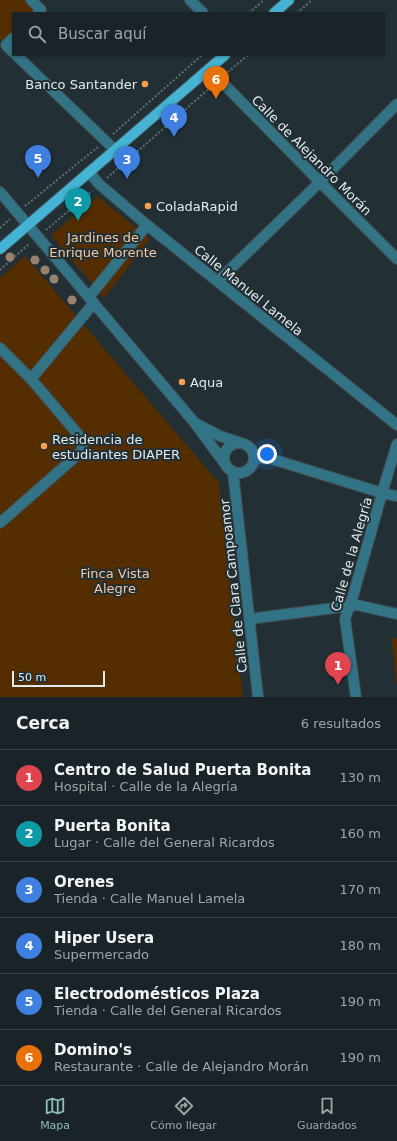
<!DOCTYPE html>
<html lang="es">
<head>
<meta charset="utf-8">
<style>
	:root { --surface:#1a2428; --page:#273034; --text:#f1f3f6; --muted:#9fa4a8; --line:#384145; --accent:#8bbbb9 }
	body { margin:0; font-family:"DejaVu Sans",sans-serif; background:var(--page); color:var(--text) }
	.scale { position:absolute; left:12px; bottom:10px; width:93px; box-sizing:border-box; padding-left:4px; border:2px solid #e1eaed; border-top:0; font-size:11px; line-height:14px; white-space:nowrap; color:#e1eaed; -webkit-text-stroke:3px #223035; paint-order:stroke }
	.you { position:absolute; left:267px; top:454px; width:14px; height:14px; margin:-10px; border:3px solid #fff; border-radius:50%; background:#1a73e8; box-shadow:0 0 0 6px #1a73e833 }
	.badge { display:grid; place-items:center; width:26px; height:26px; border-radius:50%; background:var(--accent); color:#fff; font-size:13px; font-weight:700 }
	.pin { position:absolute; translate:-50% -33px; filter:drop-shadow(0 1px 2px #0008) }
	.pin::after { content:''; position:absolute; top:21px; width:14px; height:12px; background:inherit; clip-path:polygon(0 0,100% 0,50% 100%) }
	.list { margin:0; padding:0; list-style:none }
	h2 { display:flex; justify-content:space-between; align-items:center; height:52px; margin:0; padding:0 16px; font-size:17px }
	h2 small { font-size:13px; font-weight:400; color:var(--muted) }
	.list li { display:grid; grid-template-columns:26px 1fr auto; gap:12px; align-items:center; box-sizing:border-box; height:56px; padding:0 16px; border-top:1px solid var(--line) }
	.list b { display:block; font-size:15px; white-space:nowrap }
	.list p { margin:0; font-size:13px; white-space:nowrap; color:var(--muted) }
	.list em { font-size:13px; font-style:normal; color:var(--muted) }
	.icon { flex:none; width:22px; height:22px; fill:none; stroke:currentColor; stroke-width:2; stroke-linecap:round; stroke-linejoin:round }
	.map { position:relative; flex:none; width:397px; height:697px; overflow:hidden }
	.search { position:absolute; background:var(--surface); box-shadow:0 1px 3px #0004; left:12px; right:12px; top:12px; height:44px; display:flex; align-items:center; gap:10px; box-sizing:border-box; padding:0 14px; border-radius:0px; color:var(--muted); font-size:15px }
	.sheet { height:388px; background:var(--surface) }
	nav { display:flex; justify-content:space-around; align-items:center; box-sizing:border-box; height:56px; border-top:1px solid var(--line); background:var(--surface); font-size:11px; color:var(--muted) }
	nav a { display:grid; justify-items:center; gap:2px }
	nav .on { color:var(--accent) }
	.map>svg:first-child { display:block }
	.green { fill:#542d01 }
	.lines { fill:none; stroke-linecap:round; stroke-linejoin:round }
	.minor-casing { stroke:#414e52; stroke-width:12 }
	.major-casing { stroke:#414e52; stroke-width:12 }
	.path { stroke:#616e72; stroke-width:2; stroke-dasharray:2 2; stroke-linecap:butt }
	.minor { stroke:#327386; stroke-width:10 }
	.major { stroke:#45b4d4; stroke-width:10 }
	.tree { fill:#97826e }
	.poi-dot { fill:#f8a04b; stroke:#223035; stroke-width:1.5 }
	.labels { text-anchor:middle; stroke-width:4; stroke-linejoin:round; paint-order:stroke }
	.poi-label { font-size:13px; fill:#e1eaed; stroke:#223035; text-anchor:start }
	.street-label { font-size:13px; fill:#e1eaed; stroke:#223035 }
	.park-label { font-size:13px; fill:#f7c69d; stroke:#223035 }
</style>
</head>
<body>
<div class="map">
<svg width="397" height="697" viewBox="0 0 397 697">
	<rect width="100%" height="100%" fill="#223035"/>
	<path class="green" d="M0,0H31L38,13H13V38L6,45L0,40Z
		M97,196L150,239L104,298L51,235Z
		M25,256L219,483L243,697H0V278Z
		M391,637L397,639V686Z"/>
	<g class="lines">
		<g class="minor-casing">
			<path id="minor" d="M31,0L41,10L38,13
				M190,0L203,13
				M13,38L6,45L13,52
				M16,55L115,150
				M209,69L320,182L397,259
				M89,172L99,184L147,225L397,425
				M0,192L194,422L225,464
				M218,281L320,182L397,104
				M89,297L147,225
				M0,348L31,379L94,303
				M197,424L220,436L241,443
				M224 458a15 15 0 1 1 30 0a15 15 0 1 1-30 0Z
				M255,458L272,459L382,493L397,496
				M233,472L258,697
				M0,523L82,451V439L31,379
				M249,619L357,605L397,614
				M356,697L345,619L353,596L382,493L397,444"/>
		</g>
		<g class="major-casing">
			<path id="major" d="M274,13L289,0
				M0,249L225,55"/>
		</g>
		<path class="path" d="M249,13L264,0
			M297,13L312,0
			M228,72L248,55
			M113,134L202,55
			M107,178L211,87
			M25,206L98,147
			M0,228L10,219
			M46,230L92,191
			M0,270L29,244"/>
		<use href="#minor" class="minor"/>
		<use href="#major" class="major"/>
	</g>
	<g class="tree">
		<circle cx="10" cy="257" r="4.5"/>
		<circle cx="35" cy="260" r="4.5"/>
		<circle cx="45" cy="270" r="4.5"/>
		<circle cx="54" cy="279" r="4.5"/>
		<circle cx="72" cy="300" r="4.5"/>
	</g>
	<g class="poi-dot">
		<circle cx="145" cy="84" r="4"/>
		<circle cx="148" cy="206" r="4"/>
		<circle cx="182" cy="382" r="4"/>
		<circle cx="44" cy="446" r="4"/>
	</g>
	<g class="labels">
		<g class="poi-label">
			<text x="137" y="89" text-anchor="end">Banco Santander</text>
			<text x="156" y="211">ColadaRapid</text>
			<text x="190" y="387">Aqua</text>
			<text x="52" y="444">Residencia de<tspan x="52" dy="15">estudiantes DIAPER</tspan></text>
		</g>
		<g class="street-label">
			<text transform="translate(312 155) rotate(45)" y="5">Calle de Alejandro Morán</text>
			<text transform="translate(249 290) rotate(39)" y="5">Calle Manuel Lamela</text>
			<text transform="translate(351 554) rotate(-74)" y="5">Calle de la Alegría</text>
			<text transform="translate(233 586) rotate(-96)" y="5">Calle de Clara Campoamor</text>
		</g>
		<g class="park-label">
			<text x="103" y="242">Jardines de<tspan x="103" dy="15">Enrique Morente</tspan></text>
			<text x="115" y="578">Finca Vista<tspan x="115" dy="15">Alegre</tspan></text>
		</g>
	</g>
</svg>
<div class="scale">50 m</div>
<div class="you"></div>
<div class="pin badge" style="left:338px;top:685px;background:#e0444e">1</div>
<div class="pin badge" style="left:78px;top:221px;background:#0f9aa8">2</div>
<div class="pin badge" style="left:127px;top:179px;background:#3f7fe0">3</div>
<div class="pin badge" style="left:174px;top:137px;background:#3f7fe0">4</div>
<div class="pin badge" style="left:38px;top:178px;background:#3f7fe0">5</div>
<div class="pin badge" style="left:216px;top:99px;background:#e8710a">6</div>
<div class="search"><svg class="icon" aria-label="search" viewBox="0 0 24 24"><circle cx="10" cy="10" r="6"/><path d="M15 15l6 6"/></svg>Buscar aquí</div>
</div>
<section class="sheet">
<h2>Cerca<small>6 resultados</small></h2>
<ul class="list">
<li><span class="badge" style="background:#e0444e">1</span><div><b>Centro de Salud Puerta Bonita</b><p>Hospital · Calle de la Alegría</p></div><em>130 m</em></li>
<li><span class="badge" style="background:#0f9aa8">2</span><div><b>Puerta Bonita</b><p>Lugar · Calle del General Ricardos</p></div><em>160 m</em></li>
<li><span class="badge" style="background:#3f7fe0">3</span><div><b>Orenes</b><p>Tienda · Calle Manuel Lamela</p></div><em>170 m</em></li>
<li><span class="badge" style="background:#3f7fe0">4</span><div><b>Hiper Usera</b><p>Supermercado</p></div><em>180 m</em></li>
<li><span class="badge" style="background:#3f7fe0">5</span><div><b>Electrodomésticos Plaza</b><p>Tienda · Calle del General Ricardos</p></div><em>190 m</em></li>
<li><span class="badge" style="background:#e8710a">6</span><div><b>Domino's</b><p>Restaurante · Calle de Alejandro Morán</p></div><em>190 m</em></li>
</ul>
</section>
<nav>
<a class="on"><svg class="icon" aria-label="map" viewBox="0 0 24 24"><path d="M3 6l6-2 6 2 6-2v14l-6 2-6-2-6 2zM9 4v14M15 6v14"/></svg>Mapa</a>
<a><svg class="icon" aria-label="directions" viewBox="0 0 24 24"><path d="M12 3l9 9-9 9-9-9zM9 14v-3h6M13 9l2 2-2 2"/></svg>Cómo llegar</a>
<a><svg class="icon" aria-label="saved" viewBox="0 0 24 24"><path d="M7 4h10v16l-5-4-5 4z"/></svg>Guardados</a>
</nav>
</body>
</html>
